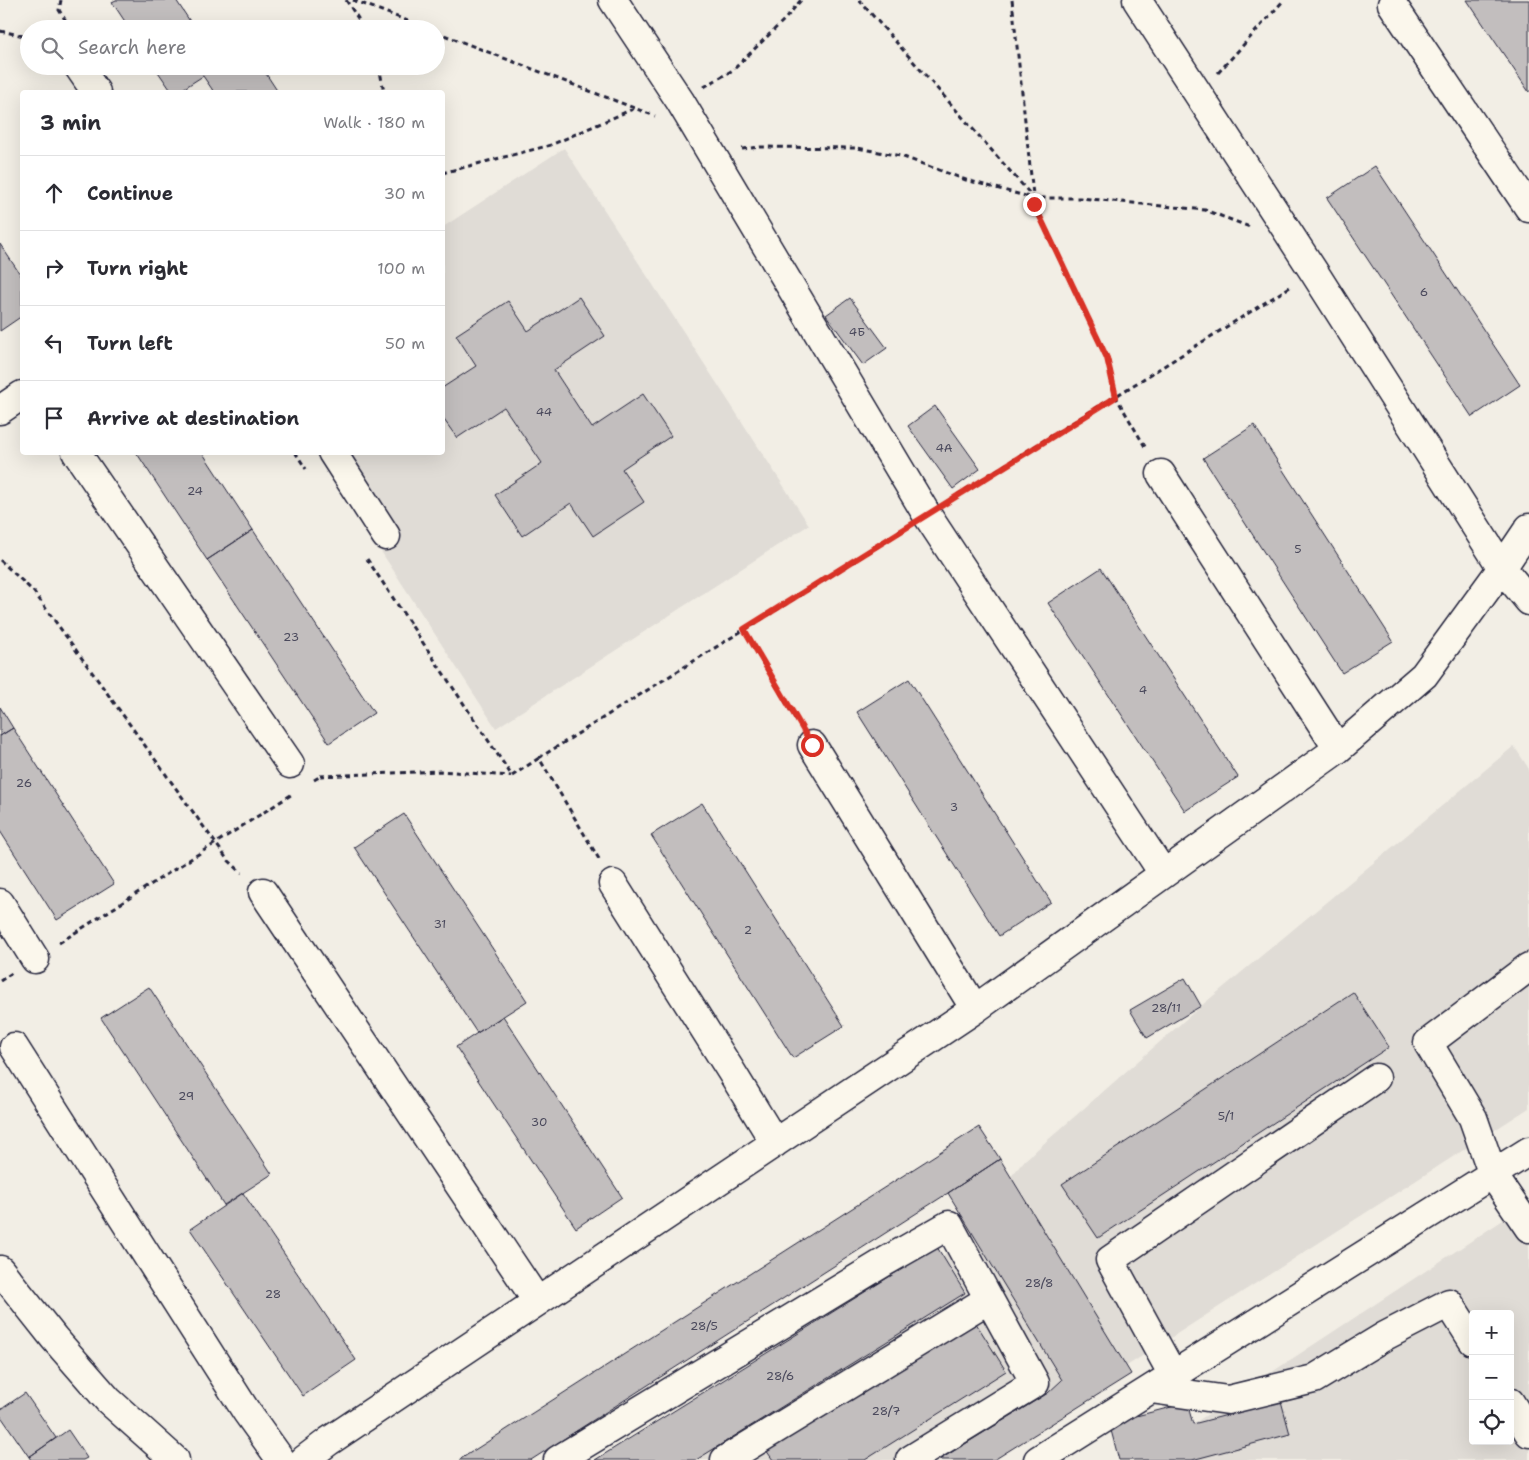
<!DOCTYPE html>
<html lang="en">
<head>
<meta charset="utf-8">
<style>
	:root { --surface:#fff; --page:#f7f7f7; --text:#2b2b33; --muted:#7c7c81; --line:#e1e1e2 }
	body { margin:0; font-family:"Shantell Sans",sans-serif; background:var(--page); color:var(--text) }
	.controls { position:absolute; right:15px; bottom:15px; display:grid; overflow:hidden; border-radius:5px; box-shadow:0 5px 20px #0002 }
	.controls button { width:45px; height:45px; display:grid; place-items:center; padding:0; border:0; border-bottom:1px solid var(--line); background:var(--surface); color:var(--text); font:25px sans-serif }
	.stop { position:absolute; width:15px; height:15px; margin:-11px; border:4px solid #d93025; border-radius:50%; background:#fff }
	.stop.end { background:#d93025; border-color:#fff; box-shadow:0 1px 5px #0008 }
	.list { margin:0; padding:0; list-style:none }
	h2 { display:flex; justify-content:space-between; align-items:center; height:65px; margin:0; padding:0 20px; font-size:21px }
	h2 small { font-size:16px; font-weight:400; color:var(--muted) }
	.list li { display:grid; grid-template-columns:32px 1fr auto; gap:15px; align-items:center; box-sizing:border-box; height:75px; padding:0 20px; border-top:1px solid var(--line) }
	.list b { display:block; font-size:19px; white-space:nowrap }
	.list em { font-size:16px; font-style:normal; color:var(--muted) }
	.icon { flex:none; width:28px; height:28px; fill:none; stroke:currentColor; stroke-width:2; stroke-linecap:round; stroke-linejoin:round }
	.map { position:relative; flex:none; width:1529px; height:1460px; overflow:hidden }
	.search { position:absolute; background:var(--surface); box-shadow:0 5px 20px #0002; left:20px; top:20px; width:425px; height:55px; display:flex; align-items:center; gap:12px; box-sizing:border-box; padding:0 18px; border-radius:28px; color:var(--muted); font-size:19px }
	.panel { position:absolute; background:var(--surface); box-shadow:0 5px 20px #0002; left:20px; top:90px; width:425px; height:365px; border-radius:5px }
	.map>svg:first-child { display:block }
	.built { fill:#e0dcd6; fill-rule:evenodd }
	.building { fill:#c2bebe; stroke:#22223b }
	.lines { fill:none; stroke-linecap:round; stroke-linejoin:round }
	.minor-casing { stroke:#22223b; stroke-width:31 }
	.path { stroke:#22223b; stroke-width:3; stroke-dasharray:5 4; stroke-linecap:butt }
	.minor { stroke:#fbf7ec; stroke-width:28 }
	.route { stroke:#d93025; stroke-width:6 }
	.labels { text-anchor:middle; stroke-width:4; stroke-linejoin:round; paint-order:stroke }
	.number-label { font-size:12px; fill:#4a495c }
</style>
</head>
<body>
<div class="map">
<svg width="1529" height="1460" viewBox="0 0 1529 1460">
	<rect width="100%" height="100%" fill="#f2eee5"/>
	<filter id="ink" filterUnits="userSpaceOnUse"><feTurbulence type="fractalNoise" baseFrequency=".02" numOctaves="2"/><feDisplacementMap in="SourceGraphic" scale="10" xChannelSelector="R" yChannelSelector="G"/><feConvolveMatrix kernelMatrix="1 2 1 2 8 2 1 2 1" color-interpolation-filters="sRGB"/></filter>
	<g filter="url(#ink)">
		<path class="built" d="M564,148L809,525L496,728L317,453L442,452L443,227Z
			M1514,746L1529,769V1108L980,1460H658L907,1298L1025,1160L1201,1006Z
			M1529,1203V1460H1137L1193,1424ZM1473,1314H1510V1441H1473Z"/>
		<path class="building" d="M116,0H176L195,29H130L112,2Z
			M1467,0H1529V92Z
			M154,66H261L278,92H214L203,76L178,92H172Z
			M1375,166L1520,385L1472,417L1327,198Z
			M0,244L22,277V316L0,331Z
			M579,297L605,336L554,370L592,428L643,394L671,436L622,469L644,502L593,536L571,503L522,536L495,495L542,463L504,407L457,438L442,417V388L476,366L456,335L508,301L528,331Z
			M850,298L887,348L863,365L826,315Z
			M935,406L980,469L953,489L908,426Z
			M1254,425L1393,641L1342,673L1203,458Z
			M136,452H202L253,530L207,560Z
			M253,530L374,713L329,743L207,560Z
			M1101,568L1238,777L1185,811L1048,603Z
			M909,679L1051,902L999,936L857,712Z
			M0,707L13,728L0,736Z
			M13,728L114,884L57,920L0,831V736Z
			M702,803L844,1026L793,1058L651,835Z
			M404,814L527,1001L477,1033L354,847Z
			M1185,978L1201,1006L1147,1038L1130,1010Z
			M149,987L272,1174L224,1205L101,1018Z
			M1353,992L1389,1047L1098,1238L1062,1184Z
			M503,1016L622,1197L576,1228L456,1047Z
			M979,1127L1000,1159L948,1193L531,1460H459Z
			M1000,1159L1131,1374L994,1460H939L1048,1393L1062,1380L948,1193Z
			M243,1193L356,1360L303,1396L190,1229Z
			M937,1247L965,1293L696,1460H595Z
			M974,1320L1006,1371L865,1460H773L766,1450Z
			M25,1393L56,1438L29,1457L0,1415V1410Z
			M1281,1401L1290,1434L1192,1460H1119L1109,1423L1187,1403L1193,1424Z
			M68,1430L87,1458L83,1460H31L29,1457Z"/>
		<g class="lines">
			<g class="minor-casing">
				<path id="minor" d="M613,0L680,101L927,515L1163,873
					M1137,0L1314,272L1502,568L1529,601
					M1392,4L1529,208
					M78,66L96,92
					M0,410L22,395
					M76,452L290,764
					M332,452L386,536
					M1161,474L1338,749
					M812,745L975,1009
					M613,884L731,1071L775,1143
					M263,892L537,1301
					M0,903L35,959
					M1529,967L1428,1043L1473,1118L1493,1175L1529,1228
					M14,1047L246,1411L281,1460
					M0,1270L54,1338L108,1400L175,1460
					M1173,1375L1110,1260L1376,1078
					M1151,1389L1228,1400L1314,1379L1385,1336L1449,1303L1473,1341
					M1510,1402L1529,1433
					M304,1460L329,1441L975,1009L1338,749L1424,675L1502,568L1529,528
					M558,1460L886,1261L949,1225L989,1299L725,1460
					M910,1460L1035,1383L989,1299
					M1038,1460L1529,1151"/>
			</g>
			<path class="path" d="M61,0L59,10L71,29
				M346,0L365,29
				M353,0L429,29
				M859,0L1033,197
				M1012,0L1034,204L1107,358L1116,397L1147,450
				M0,31L29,37
				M436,32L655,116
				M379,66L384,92
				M1218,73L1284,0
				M704,87L733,70L786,18L801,0
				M742,149L761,147L857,148L901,156L966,180L1033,198H1080L1205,210L1250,227
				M442,173L551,145L635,108
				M295,452L306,469
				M950,500L1290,287
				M367,559L512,776L539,758
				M0,560L34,592L227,859L242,873
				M744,629L798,722
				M320,776L440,771L511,776
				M314,780L321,776
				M599,859L539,758L903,530
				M59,943L294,793
				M0,981L12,973"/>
			<use href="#minor" class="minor"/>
		</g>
	</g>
	<g class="lines" filter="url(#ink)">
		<path class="route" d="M812,745L744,629L1116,397L1107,358L1034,204"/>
	</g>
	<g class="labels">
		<g class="number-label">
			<text x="1424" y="296">6</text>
			<text x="857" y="336">4Б</text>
			<text x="544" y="416">44</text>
			<text x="944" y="452">4А</text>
			<text x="195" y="495">24</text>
			<text x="1298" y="553">5</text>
			<text x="291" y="641">23</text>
			<text x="1143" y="694">4</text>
			<text x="24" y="787">26</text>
			<text x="954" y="811">3</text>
			<text x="440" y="928">31</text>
			<text x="748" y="934">2</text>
			<text x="1166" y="1012">28/11</text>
			<text x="186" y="1100">29</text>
			<text x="1226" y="1120">5/1</text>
			<text x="539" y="1126">30</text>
			<text x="1039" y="1287">28/8</text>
			<text x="273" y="1298">28</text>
			<text x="704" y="1330">28/5</text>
			<text x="780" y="1380">28/6</text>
			<text x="886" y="1415">28/7</text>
		</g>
	</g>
</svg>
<div class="controls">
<button>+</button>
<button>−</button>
<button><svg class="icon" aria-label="locate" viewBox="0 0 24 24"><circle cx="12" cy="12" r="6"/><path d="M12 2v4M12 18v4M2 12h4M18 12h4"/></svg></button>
</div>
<div class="stop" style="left:812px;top:745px"></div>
<div class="stop end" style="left:1034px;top:204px"></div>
<div class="search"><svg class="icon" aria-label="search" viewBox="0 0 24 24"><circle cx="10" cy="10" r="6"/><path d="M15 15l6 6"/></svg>Search here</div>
<section class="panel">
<h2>3 min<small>Walk · 180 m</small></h2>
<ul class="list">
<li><svg class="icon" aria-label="ahead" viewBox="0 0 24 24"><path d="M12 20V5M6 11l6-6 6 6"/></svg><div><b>Continue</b></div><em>30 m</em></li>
<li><svg class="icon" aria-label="right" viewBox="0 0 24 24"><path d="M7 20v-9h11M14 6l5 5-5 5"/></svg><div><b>Turn right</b></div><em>100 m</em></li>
<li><svg class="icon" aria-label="left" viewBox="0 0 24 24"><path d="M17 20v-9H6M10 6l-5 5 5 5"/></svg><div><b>Turn left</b></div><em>50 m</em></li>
<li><svg class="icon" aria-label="arrive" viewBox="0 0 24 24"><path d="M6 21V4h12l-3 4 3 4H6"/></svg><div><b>Arrive at destination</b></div></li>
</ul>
</section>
</div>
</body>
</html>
